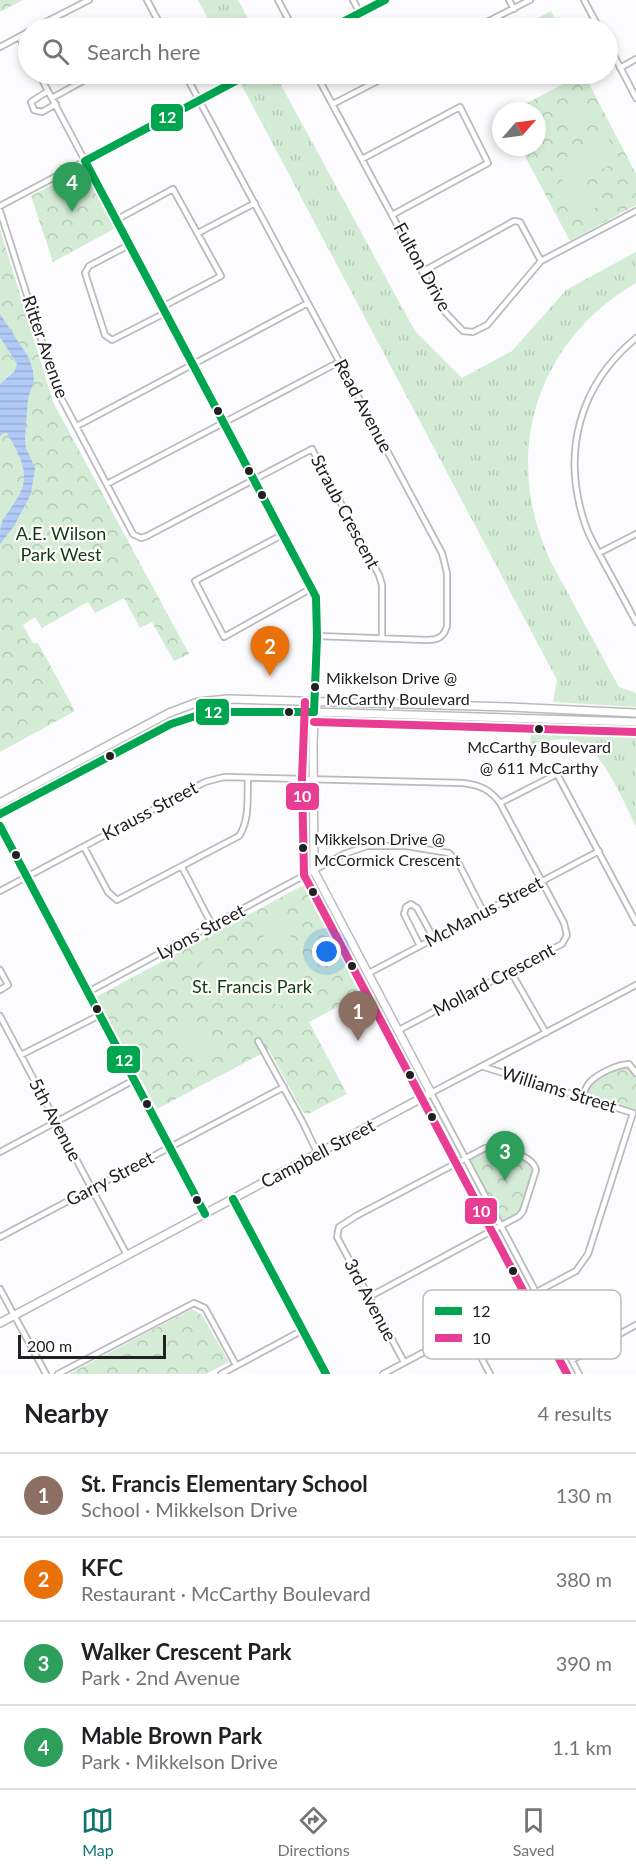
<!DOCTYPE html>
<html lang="en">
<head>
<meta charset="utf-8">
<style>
	:root { --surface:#fff; --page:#f2f2f2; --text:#202124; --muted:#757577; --line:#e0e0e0; --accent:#0f766e }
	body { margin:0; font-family:Lato,sans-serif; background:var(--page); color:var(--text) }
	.compass { position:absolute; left:492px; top:102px; width:54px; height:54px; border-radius:50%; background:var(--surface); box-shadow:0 3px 9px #0003; rotate:62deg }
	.scale { position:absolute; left:18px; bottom:15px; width:148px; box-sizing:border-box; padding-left:6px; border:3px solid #212123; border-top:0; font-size:16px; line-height:21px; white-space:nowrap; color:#212123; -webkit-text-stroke:4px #fff; paint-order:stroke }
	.you { position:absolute; left:327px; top:952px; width:21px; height:21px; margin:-15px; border:4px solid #fff; border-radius:50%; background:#1a73e8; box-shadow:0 0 0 9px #1a73e833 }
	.badge { display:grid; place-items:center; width:39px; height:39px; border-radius:50%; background:var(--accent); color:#fff; font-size:20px; font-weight:700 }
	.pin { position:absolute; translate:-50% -50px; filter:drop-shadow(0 2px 3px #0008) }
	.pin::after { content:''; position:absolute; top:32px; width:21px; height:18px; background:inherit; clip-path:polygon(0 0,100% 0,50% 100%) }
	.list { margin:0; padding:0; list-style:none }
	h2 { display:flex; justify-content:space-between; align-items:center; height:78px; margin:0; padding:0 24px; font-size:26px }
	h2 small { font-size:20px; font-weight:400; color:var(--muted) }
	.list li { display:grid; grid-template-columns:39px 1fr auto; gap:18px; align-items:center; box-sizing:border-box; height:84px; padding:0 24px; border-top:2px solid var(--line) }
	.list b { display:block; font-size:22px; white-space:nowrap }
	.list p { margin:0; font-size:20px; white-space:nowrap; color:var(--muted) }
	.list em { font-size:20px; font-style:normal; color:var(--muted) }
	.icon { flex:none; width:33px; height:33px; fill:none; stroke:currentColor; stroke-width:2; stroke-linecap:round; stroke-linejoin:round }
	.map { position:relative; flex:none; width:636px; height:1374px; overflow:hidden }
	.search { position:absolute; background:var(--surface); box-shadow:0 3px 9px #0003; left:18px; right:18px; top:18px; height:66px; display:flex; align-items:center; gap:15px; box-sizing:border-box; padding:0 21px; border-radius:33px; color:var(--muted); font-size:22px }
	.sheet { height:414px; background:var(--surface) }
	nav { display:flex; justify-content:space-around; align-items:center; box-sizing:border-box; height:84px; border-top:2px solid var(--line); background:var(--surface); font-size:16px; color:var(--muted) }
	nav a { display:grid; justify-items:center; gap:3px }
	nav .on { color:var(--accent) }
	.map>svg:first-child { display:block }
	.grass { fill:url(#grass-tufts) }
	.forest { fill:url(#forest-crowns) }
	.garden { fill:#d4ecd5 }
	.water { fill:url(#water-rules) }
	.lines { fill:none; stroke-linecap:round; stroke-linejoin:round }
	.street-casing { stroke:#bababc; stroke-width:8 }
	.secondary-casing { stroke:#bababc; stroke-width:10 }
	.street { stroke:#fff; stroke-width:4.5 }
	.secondary { stroke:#fff; stroke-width:7 }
	.bus-1-casing { stroke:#fff; stroke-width:12 }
	.bus-2-casing { stroke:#fff; stroke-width:12 }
	.bus-1 { stroke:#00a54f; stroke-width:8 }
	.bus-2 { stroke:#e93d93; stroke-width:8 }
	.bus-dot { fill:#212123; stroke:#fff; stroke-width:2 }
	.labels { text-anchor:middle; stroke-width:4.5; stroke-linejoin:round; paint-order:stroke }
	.bus-label { font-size:16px; fill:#212123; stroke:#fff; text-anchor:start }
	.street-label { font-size:18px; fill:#212123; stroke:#fff }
	.park-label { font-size:18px; fill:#103913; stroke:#fff }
	.key { fill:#fff; stroke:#bcbcbd; stroke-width:1.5 }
	.key-label { font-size:16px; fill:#212123 }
	.line-badge { stroke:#fff; stroke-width:2 }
	.badge-label { font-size:16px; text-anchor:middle; font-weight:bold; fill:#fff }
</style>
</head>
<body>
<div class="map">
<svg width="636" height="1374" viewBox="0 0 636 1374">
	<defs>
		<pattern id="grass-tufts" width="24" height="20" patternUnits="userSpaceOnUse" patternTransform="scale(1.5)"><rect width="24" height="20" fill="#d4ecd5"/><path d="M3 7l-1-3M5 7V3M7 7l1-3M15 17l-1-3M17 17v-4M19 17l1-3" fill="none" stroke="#b6cab7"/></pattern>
		<pattern id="forest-crowns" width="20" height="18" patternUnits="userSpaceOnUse" patternTransform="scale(1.5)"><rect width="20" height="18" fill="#d4ecd5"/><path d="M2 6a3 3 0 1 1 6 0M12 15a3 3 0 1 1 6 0" fill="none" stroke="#b6cab7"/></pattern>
		<pattern id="water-rules" width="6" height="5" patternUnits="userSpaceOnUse" patternTransform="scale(1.5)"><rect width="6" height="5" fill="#b0c9f6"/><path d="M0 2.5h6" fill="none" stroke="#97acd3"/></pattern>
	</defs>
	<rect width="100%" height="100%" fill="#fcfcfe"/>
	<path class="grass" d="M198,0H238L253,28H213Z
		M262,74H275L415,331L462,378L512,351L566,290L636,252V283C538,340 502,451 548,555C554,570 564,584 571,599C587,628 603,658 619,687L636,693V707L553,702L557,680L241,84Z
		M532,721L636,724V826C624,803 604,754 580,742C564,734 545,743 530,746Z"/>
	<path class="forest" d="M0,0H23L0,12Z
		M551,11L560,28H533L530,22Z
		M582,74H584L636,174V205L570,241L520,147H537V111H512Z
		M80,170L86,172L116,228L53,262L31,196Z
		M0,229L53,402L189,654L174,661L152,622L140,628L124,598L95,613L88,602L42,628L35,617L23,625L33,643H38L75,711L0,752Z
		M313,880L370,990L309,1022L347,1094L308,1114L303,1112L269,1050L157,1109L96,997Z
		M629,1064L636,1073V1114L582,1097L588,1084L620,1065Z
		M485,1148L528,1158L536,1170L523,1211L501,1225L465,1158Z
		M192,1309L202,1315L229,1362L206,1374H69Z"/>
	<path class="garden" d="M578,96L596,111V122L574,134L566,127L570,102Z
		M607,136L620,160L566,188L553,164Z
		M589,185L600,205L577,217L566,197Z
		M263 933a14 14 0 1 1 28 0a14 14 0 1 1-28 0Z
		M198 973a15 15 0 1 1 30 0a15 15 0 1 1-30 0Z
		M265 989a16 16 0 1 1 32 0a16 16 0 1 1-32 0Z
		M179 1041a15 15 0 1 1 30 0a15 15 0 1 1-30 0Z"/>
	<path class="water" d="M0,314L29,358L33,371L34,381L28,398L25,439L26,448L35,468L31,494L14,526L0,544C0,538 0,530 1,525C7,510 24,495 24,478C25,463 14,445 7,433H3L0,436V384L14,372L17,364L0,337Z"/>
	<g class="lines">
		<g class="street-casing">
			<path id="street" d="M147,0L162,28
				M278,0L293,28
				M353,0L360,13
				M509,0L514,9
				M584,0L599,28
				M34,28L89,0
				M475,28L530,0
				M19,37L28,54
				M608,44L636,98
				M0,47L28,32
				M620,68L636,59
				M185,74L442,553L447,573V626C444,637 438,640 427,640L317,636
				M316,74L443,310L463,331L473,332L487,325L541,261L636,211
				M90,77H105L109,74
				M48,91L31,102L34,110L42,112L56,104
				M52,98L90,77L93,74
				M333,104L391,74
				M362,159L460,107L488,163L392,215
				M0,206L85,161L39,74
				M0,211L58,392L133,534L141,538L147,536L312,449L379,575L382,585V638
				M116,220L173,189L221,276L162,307
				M198,233L255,203
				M129,245L89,266L85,273L105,335L112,340L116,338L165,313
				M422,272L514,221L520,222L541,261
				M636,338C579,385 561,453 585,524C589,537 597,549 603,561C614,581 625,601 636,622
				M77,426L308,303
				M107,484L339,362
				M284,534L195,581L224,637L312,588
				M599,553L636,534
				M500,803L557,774L636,922
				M84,847L108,892L117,900L239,836C250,820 247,797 248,778
				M182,867L212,925
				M0,891L205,782L224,777L463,783C479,785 490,789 500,803L564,923L567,935L562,944L399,1030
				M420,946L404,914L406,907L411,904L417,908L434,939
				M0,970L8,985L0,990
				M511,972L546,1033
				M369,973L599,851
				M88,992L344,854L367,846H406L449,853L459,864L484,913
				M0,1016L127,1255
				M258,1041L302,1121L318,1154
				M21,1055L100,1015
				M484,1067L633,1113
				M582,1097C584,1092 586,1087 589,1083C597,1074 616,1065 629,1064L636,1073
				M0,1152L134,1080
				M0,1237L284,1087
				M0,1289L46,1374
				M369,1297L519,1216L523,1211L536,1170C532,1153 501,1150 485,1148L356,1216L339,1227L337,1237L404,1362
				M466,1329L490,1374
				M572,1360L636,1325
				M58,1374L194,1303L205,1308L236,1365
				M221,1374L303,1330
				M383,1374L576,1271L588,1254L633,1113
				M579,1374L431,1093L636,985"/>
		</g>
		<g class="secondary-casing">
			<path id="secondary" d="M331,28L385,0
				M0,803L169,713L198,702L228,699L509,707L636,713
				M0,814L171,724L208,712H314L636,722
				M0,826L205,1214
				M233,1199L326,1374
				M0,1323L431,1093L314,871L313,745L317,637L316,597L85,161L249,74"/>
		</g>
		<use href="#street" class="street"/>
		<use href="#secondary" class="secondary"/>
		<g class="bus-1-casing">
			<path id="bus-1" d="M331,28L385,0
				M85,161L249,74
				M0,814L171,724L208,712H314L317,637L316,597L85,161
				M0,826L205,1214
				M233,1199L326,1374"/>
		</g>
		<g class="bus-2-casing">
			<path id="bus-2" d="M305,702L302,779L304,875L567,1374
				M314,722L636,732"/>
		</g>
		<use href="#bus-1" class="bus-1"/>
		<use href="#bus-2" class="bus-2"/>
	</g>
	<g class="bus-dot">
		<circle cx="218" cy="411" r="5"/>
		<circle cx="249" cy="471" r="5"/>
		<circle cx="262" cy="495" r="5"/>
		<circle cx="315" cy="687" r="5"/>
		<circle cx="289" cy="712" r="5"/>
		<circle cx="539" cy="729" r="5"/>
		<circle cx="110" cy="756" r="5"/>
		<circle cx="303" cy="848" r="5"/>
		<circle cx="16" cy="855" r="5"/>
		<circle cx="313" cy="892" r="5"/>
		<circle cx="352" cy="966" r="5"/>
		<circle cx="97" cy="1009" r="5"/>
		<circle cx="410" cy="1075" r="5"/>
		<circle cx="147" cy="1104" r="5"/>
		<circle cx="432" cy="1117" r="5"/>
		<circle cx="197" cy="1200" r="5"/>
		<circle cx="513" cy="1271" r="5"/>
	</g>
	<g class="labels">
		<g class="bus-label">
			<text x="326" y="684">Mikkelson Drive @<tspan x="326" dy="21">McCarthy Boulevard</tspan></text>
			<text x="539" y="753" text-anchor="middle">McCarthy Boulevard<tspan x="539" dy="21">@ 611 McCarthy</tspan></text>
			<text x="314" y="845">Mikkelson Drive @<tspan x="314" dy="21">McCormick Crescent</tspan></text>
		</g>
		<g class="street-label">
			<text transform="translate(422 267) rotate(61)" y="6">Fulton Drive</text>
			<text transform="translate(45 347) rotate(71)" y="6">Ritter Avenue</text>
			<text transform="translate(363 406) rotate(62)" y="6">Read Avenue</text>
			<text transform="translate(345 512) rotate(62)" y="6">Straub Crescent</text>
			<text transform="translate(150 811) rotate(-28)" y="6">Krauss Street</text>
			<text transform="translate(484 912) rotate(-28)" y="6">McManus Street</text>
			<text transform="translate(201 932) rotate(-28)" y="6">Lyons Street</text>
			<text transform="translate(494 980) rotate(-28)" y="6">Mollard Crescent</text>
			<text transform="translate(559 1090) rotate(17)" y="6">Williams Street</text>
			<text transform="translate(55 1120) rotate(62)" y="6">5th Avenue</text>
			<text transform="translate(318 1154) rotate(-28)" y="6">Campbell Street</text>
			<text transform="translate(110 1179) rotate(-28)" y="6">Garry Street</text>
			<text transform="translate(370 1300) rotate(62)" y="6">3rd Avenue</text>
		</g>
		<g class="park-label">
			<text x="61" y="540">A.E. Wilson<tspan x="61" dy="21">Park West</tspan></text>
			<text x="252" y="993">St. Francis Park</text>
		</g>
	</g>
	<rect x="423" y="1290" width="198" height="69" rx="9" class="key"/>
	<rect x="435" y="1307" width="27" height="8" fill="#00a54f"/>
	<rect x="435" y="1334" width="27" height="8" fill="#e93d93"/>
	<g class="key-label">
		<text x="472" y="1317">12</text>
		<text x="472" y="1344">10</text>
	</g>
	<g class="line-badge">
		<rect x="150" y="103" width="34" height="29" rx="6" fill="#00a54f"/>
		<rect x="195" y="698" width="35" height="28" rx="6" fill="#00a54f"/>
		<rect x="285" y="782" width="35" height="29" rx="6" fill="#e93d93"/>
		<rect x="106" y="1045" width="35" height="29" rx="6" fill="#00a54f"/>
		<rect x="464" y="1197" width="34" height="28" rx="6" fill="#e93d93"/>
	</g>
	<g class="badge-label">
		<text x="167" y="123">12</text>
		<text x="213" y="718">12</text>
		<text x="302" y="802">10</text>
		<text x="124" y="1066">12</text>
		<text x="481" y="1217">10</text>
	</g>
</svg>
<svg class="compass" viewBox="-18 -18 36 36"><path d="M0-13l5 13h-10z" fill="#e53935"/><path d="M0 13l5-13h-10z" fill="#757577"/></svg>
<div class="scale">200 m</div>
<div class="you"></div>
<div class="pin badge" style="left:358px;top:1041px;background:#8d6e63">1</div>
<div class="pin badge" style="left:270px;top:676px;background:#e8710a">2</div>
<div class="pin badge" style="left:505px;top:1181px;background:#2e9e5b">3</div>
<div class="pin badge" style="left:72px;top:212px;background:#2e9e5b">4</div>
<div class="search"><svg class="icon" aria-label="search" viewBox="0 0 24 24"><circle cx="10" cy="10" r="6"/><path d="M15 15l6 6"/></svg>Search here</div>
</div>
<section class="sheet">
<h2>Nearby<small>4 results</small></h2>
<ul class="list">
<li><span class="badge" style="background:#8d6e63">1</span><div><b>St. Francis Elementary School</b><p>School · Mikkelson Drive</p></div><em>130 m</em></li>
<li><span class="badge" style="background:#e8710a">2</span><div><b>KFC</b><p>Restaurant · McCarthy Boulevard</p></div><em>380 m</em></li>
<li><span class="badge" style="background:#2e9e5b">3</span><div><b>Walker Crescent Park</b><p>Park · 2nd Avenue</p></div><em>390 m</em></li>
<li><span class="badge" style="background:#2e9e5b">4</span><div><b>Mable Brown Park</b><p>Park · Mikkelson Drive</p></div><em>1.1 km</em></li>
</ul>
</section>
<nav>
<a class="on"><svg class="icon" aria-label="map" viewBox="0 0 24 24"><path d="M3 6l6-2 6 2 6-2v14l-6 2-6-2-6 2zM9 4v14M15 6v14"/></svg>Map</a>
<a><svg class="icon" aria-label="directions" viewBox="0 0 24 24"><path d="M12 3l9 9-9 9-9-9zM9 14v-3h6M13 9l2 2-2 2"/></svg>Directions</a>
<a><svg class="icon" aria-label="saved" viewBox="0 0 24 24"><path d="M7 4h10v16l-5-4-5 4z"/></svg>Saved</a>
</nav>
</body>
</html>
